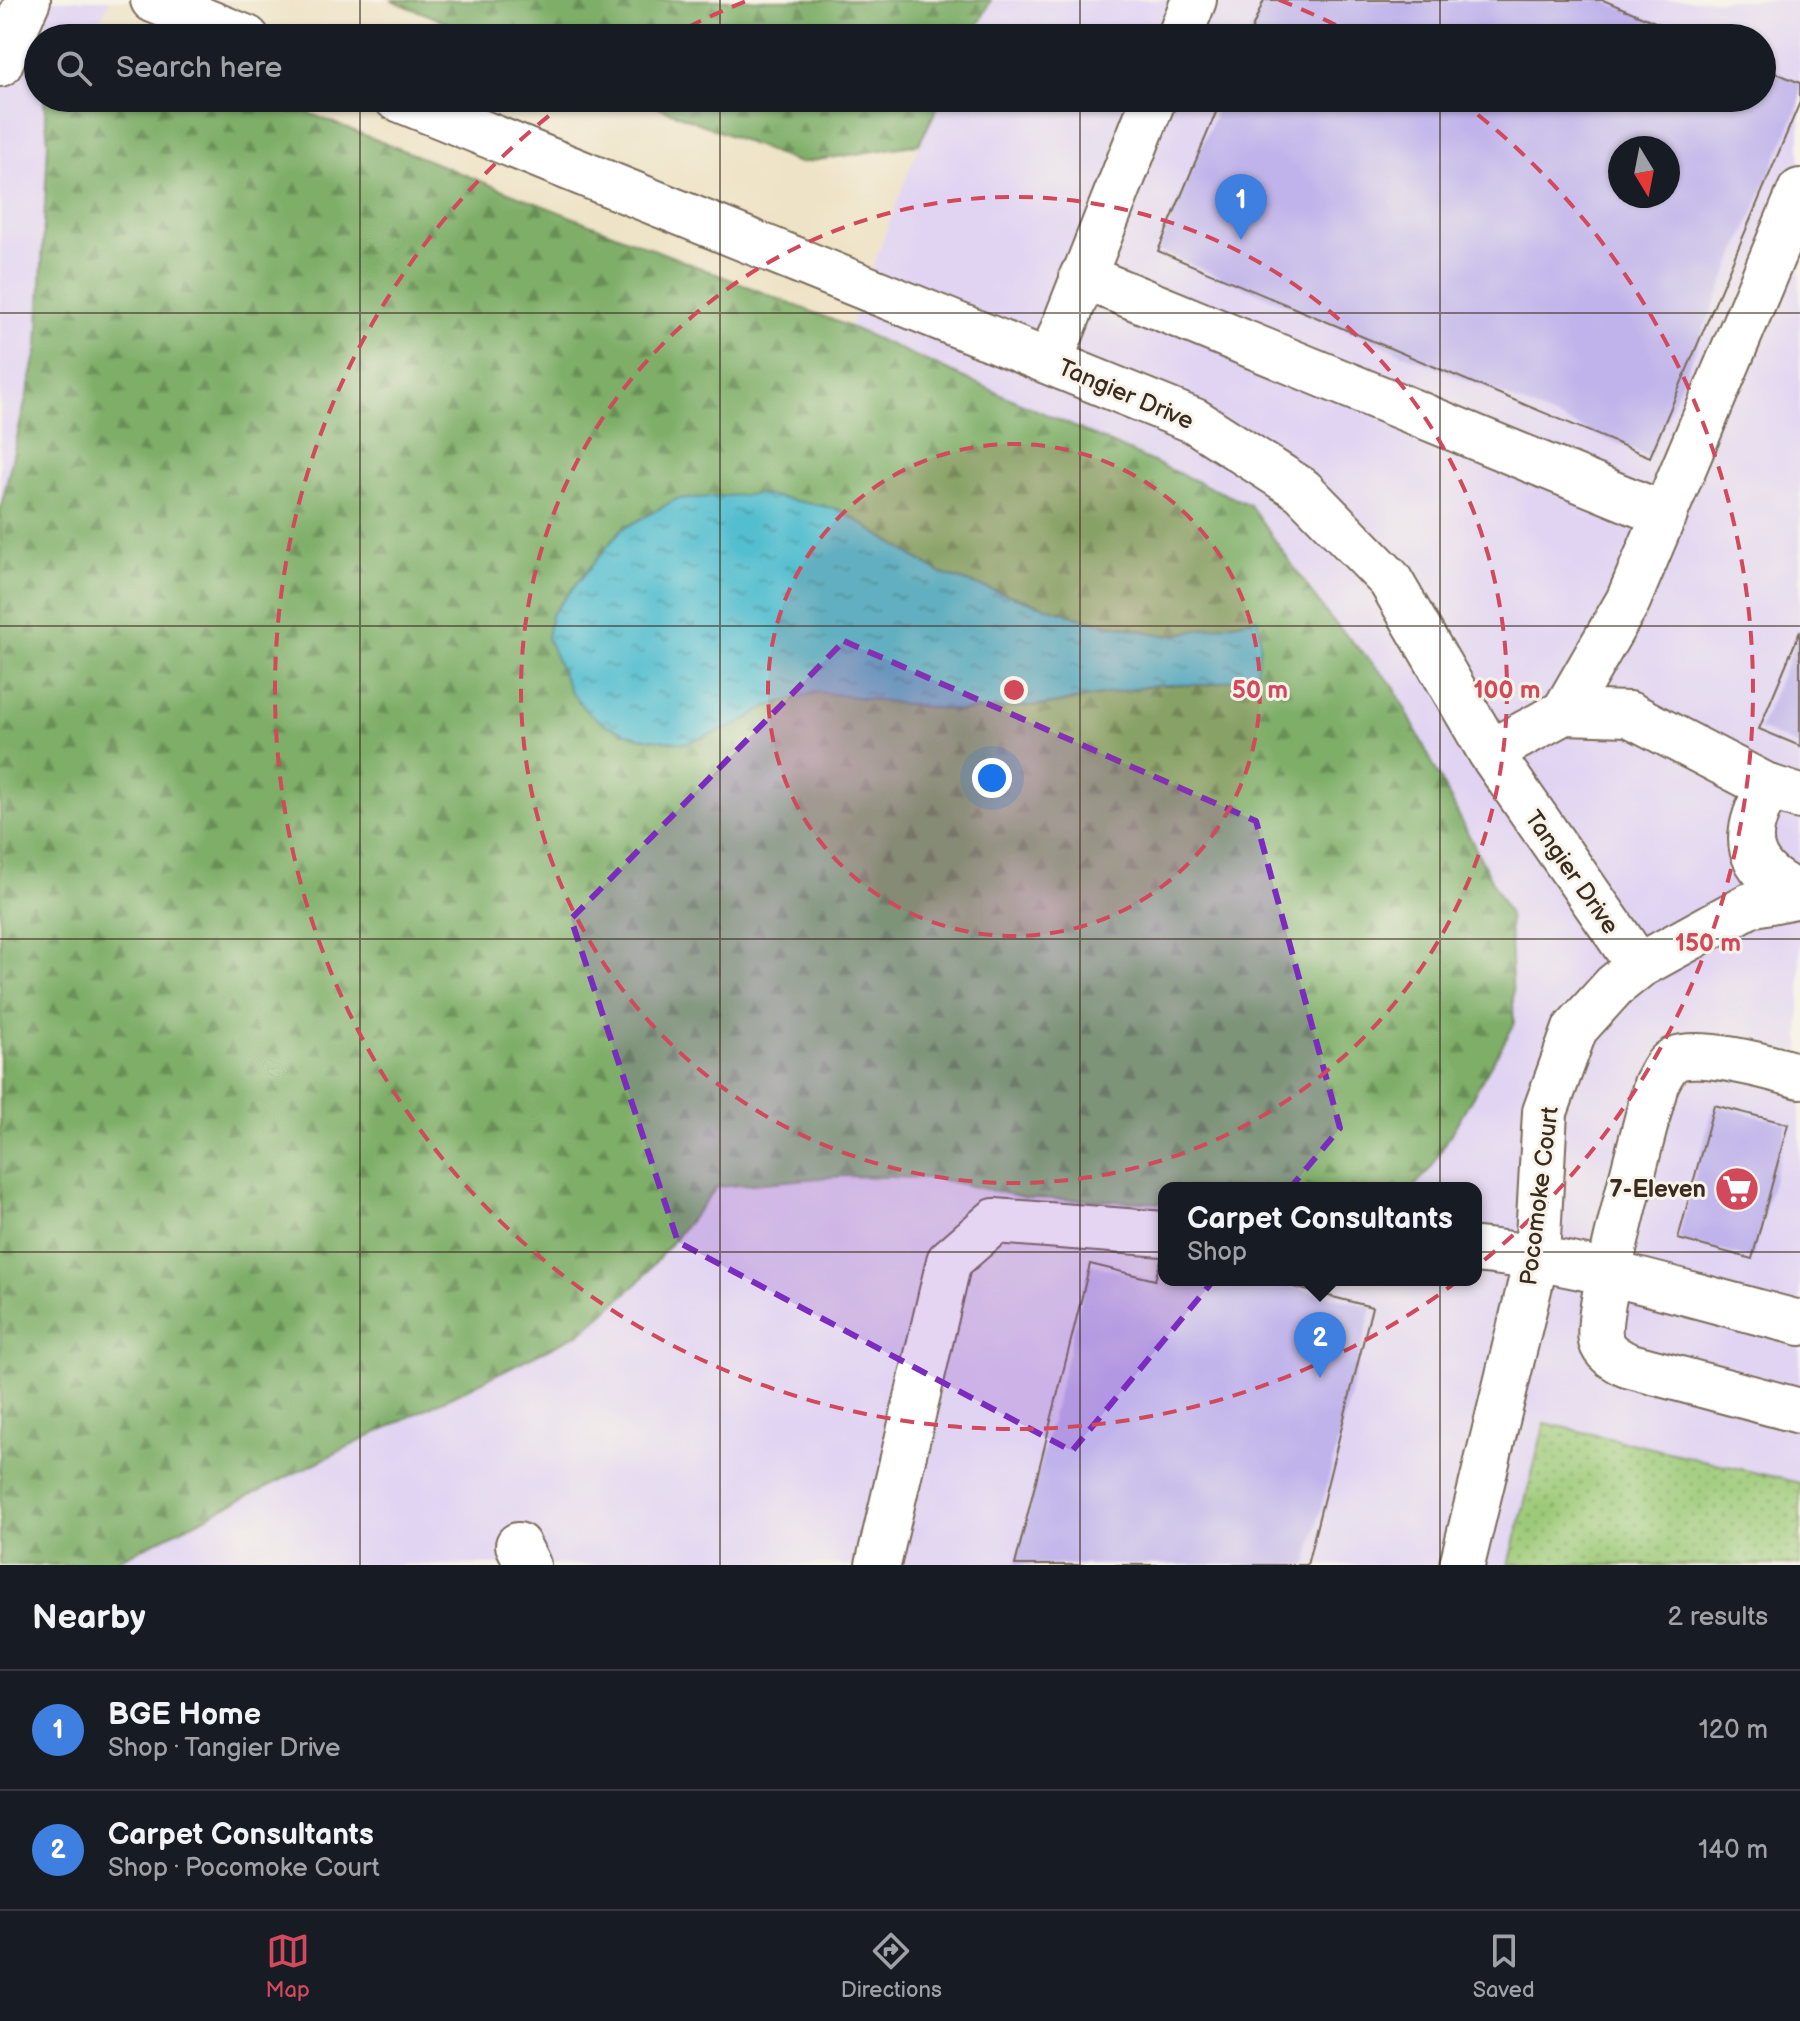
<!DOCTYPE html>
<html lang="en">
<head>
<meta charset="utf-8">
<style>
	:root { --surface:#171b24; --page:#20242c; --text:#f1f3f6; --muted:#9ea1a6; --line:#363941; --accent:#d1495b }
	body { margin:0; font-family:"Balsamiq Sans",sans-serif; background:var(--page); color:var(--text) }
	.compass { position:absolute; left:1608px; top:136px; width:72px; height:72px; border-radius:50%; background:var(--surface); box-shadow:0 2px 6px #0004; rotate:170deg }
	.you { position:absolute; left:992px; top:778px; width:28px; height:28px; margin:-20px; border:6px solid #fff; border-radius:50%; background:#1a73e8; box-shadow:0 0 0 12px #1a73e833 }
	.badge { display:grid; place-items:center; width:52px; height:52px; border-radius:50%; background:var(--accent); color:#fff; font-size:26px; font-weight:700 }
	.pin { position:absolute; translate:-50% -66px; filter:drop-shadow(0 2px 4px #0008) }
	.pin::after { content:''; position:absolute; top:42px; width:28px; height:24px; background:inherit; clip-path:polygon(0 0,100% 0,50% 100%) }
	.popup { position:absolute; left:1158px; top:1182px; width:324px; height:104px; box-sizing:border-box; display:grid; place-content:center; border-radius:16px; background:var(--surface); filter:drop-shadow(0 2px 6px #0005); font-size:26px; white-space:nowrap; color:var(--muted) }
	.popup b { font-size:30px; color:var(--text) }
	.popup::after { content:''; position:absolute; left:50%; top:100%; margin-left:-16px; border:16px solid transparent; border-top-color:var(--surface) }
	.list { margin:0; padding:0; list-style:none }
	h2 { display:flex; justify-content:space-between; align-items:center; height:104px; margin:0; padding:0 32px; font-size:34px }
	h2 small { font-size:26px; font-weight:400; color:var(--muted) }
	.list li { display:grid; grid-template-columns:52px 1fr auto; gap:24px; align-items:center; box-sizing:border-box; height:120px; padding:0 32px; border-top:2px solid var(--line) }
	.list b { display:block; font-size:30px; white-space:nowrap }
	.list p { margin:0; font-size:26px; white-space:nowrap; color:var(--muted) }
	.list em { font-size:26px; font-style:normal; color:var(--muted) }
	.icon { flex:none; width:44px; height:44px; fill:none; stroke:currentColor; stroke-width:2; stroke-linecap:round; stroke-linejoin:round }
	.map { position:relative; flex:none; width:1800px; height:1565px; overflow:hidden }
	.search { position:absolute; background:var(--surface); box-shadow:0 2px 6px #0004; left:24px; right:24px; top:24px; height:88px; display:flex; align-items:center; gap:20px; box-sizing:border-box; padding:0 28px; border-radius:44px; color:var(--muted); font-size:30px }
	.sheet { height:344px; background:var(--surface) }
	nav { display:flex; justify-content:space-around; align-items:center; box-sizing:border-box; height:112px; border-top:2px solid var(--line); background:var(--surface); font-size:22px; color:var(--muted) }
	nav a { display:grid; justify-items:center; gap:4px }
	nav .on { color:var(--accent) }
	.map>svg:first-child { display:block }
	.built { fill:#e1d4f3; fill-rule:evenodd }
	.grass { fill:url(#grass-dots); stroke:#6c7a4b; stroke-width:2 }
	.forest { fill:url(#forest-firs); stroke:#5c6c43; stroke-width:2; fill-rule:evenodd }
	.water { fill:url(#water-ripples); stroke:#477476; stroke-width:2 }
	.building { fill:#c0b3eb; fill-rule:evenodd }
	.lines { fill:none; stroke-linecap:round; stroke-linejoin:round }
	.minor-casing { stroke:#7a6b59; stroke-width:48 }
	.minor { stroke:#fff; stroke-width:44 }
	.marked { fill:#7b2cbf; fill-opacity:0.2; stroke:#7b2cbf; stroke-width:6; stroke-dasharray:16 10; stroke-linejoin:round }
	.grid { fill:none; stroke:#3b2a1e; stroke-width:2; stroke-opacity:0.55 }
	.ring { fill:none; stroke:#d1495b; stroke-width:4; stroke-dasharray:14 10 }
	.labels { text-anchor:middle; stroke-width:6; stroke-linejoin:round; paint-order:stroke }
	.street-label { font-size:24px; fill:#3b2a1e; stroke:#f7f3e8 }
	.poi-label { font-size:24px; font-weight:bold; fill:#3b2a1e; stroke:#f7f3e8; text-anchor:end }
	.centre { fill:#d1495b; stroke:#f7f3e8; stroke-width:4 }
	.ring-label { font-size:24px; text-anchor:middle; font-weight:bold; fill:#d1495b; stroke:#f7f3e8; stroke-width:6; stroke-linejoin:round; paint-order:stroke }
</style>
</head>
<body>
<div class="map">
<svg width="1800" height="1565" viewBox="0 0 1800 1565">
	<defs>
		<pattern id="grass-dots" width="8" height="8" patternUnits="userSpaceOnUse" patternTransform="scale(2)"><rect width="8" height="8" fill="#9dca78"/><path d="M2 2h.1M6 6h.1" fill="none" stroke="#81a462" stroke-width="1.8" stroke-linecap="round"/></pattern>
		<pattern id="forest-firs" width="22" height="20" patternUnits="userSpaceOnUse" patternTransform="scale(2)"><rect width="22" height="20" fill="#7eae68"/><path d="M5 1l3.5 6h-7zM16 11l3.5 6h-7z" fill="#688e55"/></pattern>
		<pattern id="water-ripples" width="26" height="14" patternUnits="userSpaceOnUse" patternTransform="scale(2)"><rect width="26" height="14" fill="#53becf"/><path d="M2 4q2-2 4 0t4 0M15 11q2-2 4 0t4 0" fill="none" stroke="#469ba7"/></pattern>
	</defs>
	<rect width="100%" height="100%" fill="#f7f3e8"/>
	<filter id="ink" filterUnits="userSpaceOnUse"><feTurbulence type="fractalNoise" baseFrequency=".0125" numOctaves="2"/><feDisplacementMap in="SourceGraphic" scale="16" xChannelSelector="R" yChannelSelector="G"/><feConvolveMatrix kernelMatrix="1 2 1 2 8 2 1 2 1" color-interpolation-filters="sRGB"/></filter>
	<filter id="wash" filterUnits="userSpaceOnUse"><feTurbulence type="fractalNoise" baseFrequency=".006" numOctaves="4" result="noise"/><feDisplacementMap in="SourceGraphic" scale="32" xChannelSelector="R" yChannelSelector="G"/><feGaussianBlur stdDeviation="1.8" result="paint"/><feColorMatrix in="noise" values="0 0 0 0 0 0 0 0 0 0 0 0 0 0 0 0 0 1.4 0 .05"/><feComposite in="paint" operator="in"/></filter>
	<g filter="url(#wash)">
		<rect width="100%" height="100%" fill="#eee3c6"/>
		<path class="built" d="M0,0H110L96,29L80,38H38V98H44L48,143L38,347L0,510Z
			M991,0H1800V1483L1546,1423L1509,1565H108L582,1332L639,1282L717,1187L843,1176L934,1178L1027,1198L1164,1203V1280H1476V1188H1413L1431,1168L1513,1025L1393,685L1330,618L1250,505L850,327L919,144L942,98H1762V38H972ZM1620,148H1668V196H1620Z"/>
		<path class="grass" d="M1545,1423L1800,1483V1565H1509Z"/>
		<path class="forest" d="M391,0H991L972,38H486Z
			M44,98H271L850,327L1250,505L1329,617L1393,685L1509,915L1514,1025L1431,1168L1413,1188H1164V1203L1027,1198L934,1178L843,1176L717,1187L639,1282L582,1332L108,1565H0V511L38,347L48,143ZM677,499L838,509L942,574L1088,620L1169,636L1257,618L1208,684L1156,685L1046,705L957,711L818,692L768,706L551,615L621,530Z
			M636,98H942L919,144L799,163Z"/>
		<path class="water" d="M759,494L838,509L942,574L1088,620L1169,636L1258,618L1260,646L1256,675L1208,685H1156L1046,705L957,711L818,692L768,706L739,724L686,743L638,737L609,726L588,713L570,691L547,638L551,615L621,530L677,499Z"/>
		<g id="blocks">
			<path class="building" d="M1264,0H1603L1693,38H1248Z
				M1762,67L1800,83V102L1650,457L1158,251L1222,98H1762ZM1620,148H1668V196H1620Z
				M1800,631V746L1759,729Z
				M1714,1105L1788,1124L1752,1259L1678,1239Z
				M1164,1249V1280H1266L1372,1307L1307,1565H1015L1090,1264L1155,1280Z"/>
		</g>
	</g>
	<g filter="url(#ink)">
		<use href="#blocks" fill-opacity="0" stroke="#7a6b59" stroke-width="2"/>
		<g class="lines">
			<g class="minor-casing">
				<path id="minor" d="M153,0L247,38
					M1179,38L1194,0
					M0,64L28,0
					M396,98L1195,421L1302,490L1390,580L1490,752L1639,966
					M1082,276L1665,515
					M1050,362L1154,98
					M1564,712L1628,601L1800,191
					M1490,752L1564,712L1629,714L1769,787L1800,797
					M1769,787C1740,836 1743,869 1800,894
					M1800,1076C1773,1068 1700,1048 1675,1059C1665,1064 1661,1075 1656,1084C1646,1125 1593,1313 1601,1341C1604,1353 1616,1359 1627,1365L1800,1411
					M1476,1250C1586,1261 1693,1296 1800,1323
					M518,1545L528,1565
					M878,1565L949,1261L995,1221L1164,1234
					M1462,1565L1537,1256L1545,1112L1575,1029L1614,986L1639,966L1750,905L1800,895"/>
			</g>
			<use href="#minor" class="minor"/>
		</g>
	</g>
	<path class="marked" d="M844,641L1256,821L1340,1128L1072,1451L678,1242L571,919Z"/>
	<path class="grid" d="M360,0V38M720,0V38M1080,0V38M1440,0V38M360,98V1565M720,98V1565M1080,98V1565M1440,98V1565M0,313H1800M0,626H1800M0,939H1800M0,1252H1800"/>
	<circle cx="1014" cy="690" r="246" fill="#d1495b" fill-opacity=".12"/>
	<g class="ring">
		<circle cx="1014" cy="690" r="246"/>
		<circle cx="1014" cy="690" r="493"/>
		<path d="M667 38A739 739 0 0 1 749 0M1279 0A739 739 0 0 1 1361 38M1459 100A739 739 0 1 1 569 100"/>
	</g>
	<defs>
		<g id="supermarket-disc" transform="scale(2.3)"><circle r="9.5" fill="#d1495b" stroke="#f7f3e8"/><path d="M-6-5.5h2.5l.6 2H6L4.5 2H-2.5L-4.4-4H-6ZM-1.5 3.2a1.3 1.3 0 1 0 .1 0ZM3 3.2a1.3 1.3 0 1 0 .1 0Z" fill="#fff"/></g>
	</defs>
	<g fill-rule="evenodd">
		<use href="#supermarket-disc" x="1737" y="1189"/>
	</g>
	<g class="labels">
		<g class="street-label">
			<text transform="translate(1126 394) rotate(23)" y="8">Tangier Drive</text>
			<text transform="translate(1572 872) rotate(55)" y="8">Tangier Drive</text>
			<text transform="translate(1539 1196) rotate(-83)" y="8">Pocomoke Court</text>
		</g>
		<g class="poi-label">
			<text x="1706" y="1197">7-Eleven</text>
		</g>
	</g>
	<circle cx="1014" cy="690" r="12" class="centre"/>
	<g class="ring-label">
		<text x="1260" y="698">50 m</text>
		<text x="1507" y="698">100 m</text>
		<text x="1708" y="951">150 m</text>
	</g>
</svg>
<svg class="compass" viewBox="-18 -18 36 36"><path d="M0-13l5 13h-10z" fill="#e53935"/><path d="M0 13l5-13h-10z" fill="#9ea1a6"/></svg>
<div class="you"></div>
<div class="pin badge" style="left:1241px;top:240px;background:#3f7fe0">1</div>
<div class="pin badge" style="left:1320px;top:1378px;background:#3f7fe0">2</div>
<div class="popup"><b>Carpet Consultants</b>Shop</div>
<div class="search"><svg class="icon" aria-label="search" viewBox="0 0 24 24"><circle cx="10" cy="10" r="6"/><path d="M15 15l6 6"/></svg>Search here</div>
</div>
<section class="sheet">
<h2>Nearby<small>2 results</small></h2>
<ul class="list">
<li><span class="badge" style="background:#3f7fe0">1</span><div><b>BGE Home</b><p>Shop · Tangier Drive</p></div><em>120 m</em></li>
<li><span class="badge" style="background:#3f7fe0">2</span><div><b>Carpet Consultants</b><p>Shop · Pocomoke Court</p></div><em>140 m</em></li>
</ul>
</section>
<nav>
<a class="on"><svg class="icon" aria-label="map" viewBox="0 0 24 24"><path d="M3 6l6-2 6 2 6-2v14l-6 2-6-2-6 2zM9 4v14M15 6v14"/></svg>Map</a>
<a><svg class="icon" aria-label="directions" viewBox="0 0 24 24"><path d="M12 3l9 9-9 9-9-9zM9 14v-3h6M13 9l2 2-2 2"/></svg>Directions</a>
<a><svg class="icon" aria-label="saved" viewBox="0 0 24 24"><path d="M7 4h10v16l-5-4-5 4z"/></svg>Saved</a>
</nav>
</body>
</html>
